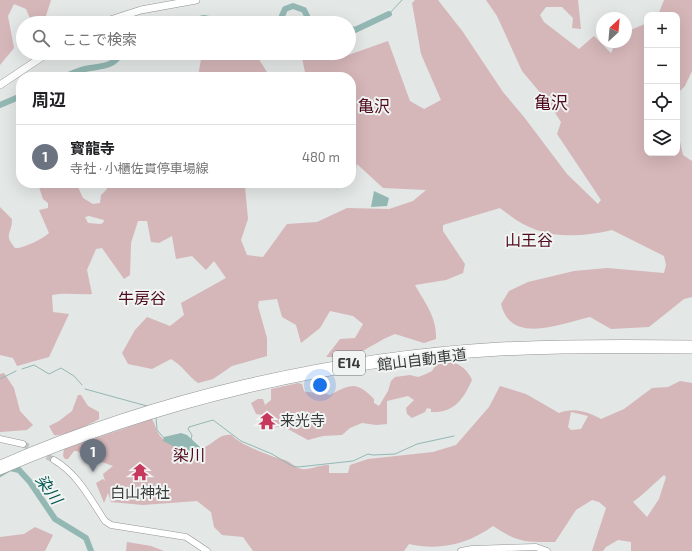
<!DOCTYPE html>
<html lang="ja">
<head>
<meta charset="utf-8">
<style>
	:root { --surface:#fff; --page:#f6f6f6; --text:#202124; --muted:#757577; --line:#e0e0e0; --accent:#7c3aed }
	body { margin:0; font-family:"Exo 2","Noto Sans JP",sans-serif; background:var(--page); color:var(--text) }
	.controls { position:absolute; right:12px; top:12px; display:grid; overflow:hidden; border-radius:8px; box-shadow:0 4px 16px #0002 }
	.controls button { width:36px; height:36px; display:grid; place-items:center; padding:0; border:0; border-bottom:1px solid var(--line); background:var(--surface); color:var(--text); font:20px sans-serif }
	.compass { position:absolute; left:596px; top:12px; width:36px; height:36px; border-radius:50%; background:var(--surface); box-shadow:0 4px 16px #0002; rotate:26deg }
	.you { position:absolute; left:320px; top:385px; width:14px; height:14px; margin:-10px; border:3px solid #fff; border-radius:50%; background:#1a73e8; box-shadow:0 0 0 6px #1a73e833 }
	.badge { display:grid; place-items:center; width:26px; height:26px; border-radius:50%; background:var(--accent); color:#fff; font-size:13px; font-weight:700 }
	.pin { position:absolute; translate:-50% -33px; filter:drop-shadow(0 1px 2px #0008) }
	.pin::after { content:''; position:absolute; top:21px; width:14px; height:12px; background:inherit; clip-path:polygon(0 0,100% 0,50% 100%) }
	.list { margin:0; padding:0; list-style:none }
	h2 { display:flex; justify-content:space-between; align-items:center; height:52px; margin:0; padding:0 16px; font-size:17px }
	h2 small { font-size:13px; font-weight:400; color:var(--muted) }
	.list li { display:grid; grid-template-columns:26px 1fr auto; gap:12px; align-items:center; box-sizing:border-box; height:64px; padding:0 16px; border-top:1px solid var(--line) }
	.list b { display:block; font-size:15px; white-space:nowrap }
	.list p { margin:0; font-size:13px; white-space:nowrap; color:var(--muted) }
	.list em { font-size:13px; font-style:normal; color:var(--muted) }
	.icon { flex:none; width:22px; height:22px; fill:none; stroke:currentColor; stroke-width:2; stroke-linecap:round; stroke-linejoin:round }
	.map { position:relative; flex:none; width:692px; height:551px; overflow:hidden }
	.search { position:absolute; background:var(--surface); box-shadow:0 4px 16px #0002; left:16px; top:16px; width:340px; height:44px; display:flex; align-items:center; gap:10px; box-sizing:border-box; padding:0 14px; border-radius:22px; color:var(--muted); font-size:15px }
	.panel { position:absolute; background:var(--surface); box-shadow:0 4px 16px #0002; left:16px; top:72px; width:340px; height:116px; border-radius:16px }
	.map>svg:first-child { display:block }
	.green { fill:#d5b6b9; fill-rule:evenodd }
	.water { fill:#93b8b3 }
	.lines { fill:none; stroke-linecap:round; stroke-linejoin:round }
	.stream { stroke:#93b8b3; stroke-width:1 }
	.river { stroke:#93b8b3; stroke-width:6 }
	.major-tunnel { stroke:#c1c4c4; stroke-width:6; stroke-dasharray:6 3; stroke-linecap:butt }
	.major-casing { stroke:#909493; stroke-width:7 }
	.highway-casing { stroke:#909493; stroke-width:8 }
	.major { stroke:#fff; stroke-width:6 }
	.highway { stroke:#fff; stroke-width:7 }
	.labels { text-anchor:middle; stroke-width:4; stroke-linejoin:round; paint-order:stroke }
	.shield { fill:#f0f4f3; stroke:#707272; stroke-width:1 }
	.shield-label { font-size:14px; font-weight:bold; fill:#393a3a }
	.street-label { font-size:15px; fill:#393a3a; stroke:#f0f4f3 }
	.poi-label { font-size:15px; fill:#393a3a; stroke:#f0f4f3; text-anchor:start }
	.neighbourhood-label { font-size:16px; fill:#500a1e; stroke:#f0f4f3 }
	.water-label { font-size:16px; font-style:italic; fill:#025650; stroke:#f0f4f3 }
	.quarter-label { font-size:17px; fill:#500a1e; stroke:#f0f4f3 }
</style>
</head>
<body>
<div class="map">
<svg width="692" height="551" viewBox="0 0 692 551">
	<rect width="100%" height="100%" fill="#e3e7e6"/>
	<path class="green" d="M0,0H51L45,19L32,23L26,9L14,4L8,16L14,48L0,65Z
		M415,0H438L463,32L503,92L524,117L567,174L598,204L601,200L557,134L561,122L548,102L522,71L497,16L486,0H578L581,29L572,28L573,18L562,7H546L540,15L544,22L579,49L594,36L611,53L616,42H626V32L647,23V153H677V128L683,155L692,161V297L684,299L649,327L611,329L590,317C562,323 511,346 501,304L509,291L528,282L574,271L607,268L664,273L666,265L664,256L612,230C583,237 551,239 523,224C515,220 507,213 500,208L443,225V231L465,264L463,273L446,280L415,285C425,303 437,317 436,339L424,343L395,334C382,339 372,346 361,352C351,357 336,357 326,357L340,339L355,338L363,324L353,316L330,311L320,328L301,343L296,325L282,317L277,299L259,301L258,306L267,338V356L232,366L213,379L198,383C187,375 184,367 171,359L152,369L128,364L122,353L135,330L147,317L170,326L184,315L181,303L226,278L214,261L206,270L192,256L176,259L172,236L159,243L151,242L147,221H138L131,243L130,275L124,279L102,248L96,249L87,270L92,294C78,295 65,292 52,295L53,312L69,314L49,357L17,366L13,358L0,355V207L12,219C12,235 3,234 15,248C22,249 43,239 49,233L39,210L48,208V203L43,199L39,187L34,183H76L83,198L93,204L100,203L101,195L107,189V183H249L245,187L248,219L241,240L247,255L263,257L287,224L317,222L347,208L389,209L413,201L426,190L383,188L357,164L353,180H351V77H306L301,53H314L337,59L388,41L410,101L424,109L441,100L421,54L412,3ZM89,216L104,220L103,223L100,224L88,223L85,217Z
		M664,0H692V71L685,86L677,94V15H658Z
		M202,53H255L270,77H198Z
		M441,360C454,360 467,367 472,380C463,400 454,413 431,412V409L427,408L425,412L412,418L407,414L406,408L414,400L408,396L387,401V424L376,425L362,423L350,428L342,435L323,436L308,440L286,428L276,427L271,416L256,414L251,403L258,399H263L265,405L271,400V389L298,383L302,384L304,391L306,392L324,393L330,395C351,384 356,381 374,399V403L379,406L388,391L391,381L395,377L410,375L418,377L426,374L432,371L437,363Z
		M4,373L14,388L20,411L33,425L27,430L0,432V374Z
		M680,381L692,383V551H631V542L618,540L606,547L603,551H592L606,508L599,502L592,500L576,510L555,542C524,542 519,543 493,526C468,544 440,551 409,544L404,551H253L243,537L222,535L214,527L211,512L197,501L143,505L111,502L108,493L104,503L96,483L103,479L105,481L103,474L113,466L83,455L77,451H74L68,459H65L63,456L64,449L152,419C156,426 156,432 162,438C168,444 195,452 203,448C214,444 219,433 232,435C237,444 275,458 285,460C290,462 294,466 298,468C307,472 320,464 329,465V473H348L350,465L368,459L433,452L456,445L489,407L500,386L526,394L559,413C574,407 588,412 601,419L624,409L652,388L668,387ZM571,412L588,416L581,429L571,430L568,427ZM664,475L666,477L659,499L647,517L633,502C644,494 653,484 664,475Z
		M78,395H81L88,406L99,412V419C91,424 63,437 54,435L49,426L59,421L72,411Z
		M35,527L53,535L45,551H0V537L24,534Z
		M127,542L151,546L164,551H126Z"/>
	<path class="water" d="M374,191L389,198L387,206L371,207Z
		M181,433L187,435L200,447L199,452L183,451L163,441L164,437Z"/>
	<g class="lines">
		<path class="stream" d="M389,14L402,0
			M22,369L34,365L49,374L61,368L74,376L82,385
			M0,379L16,371
			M85,389L147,406
			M156,417L157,430L164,438
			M191,440L192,435L188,429L189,427L213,420L241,441L272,454L292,466L298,467L353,461L368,454L373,455L395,454L417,444L454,436"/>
		<path class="river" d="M183,23L204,18L229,23
			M279,23L285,9L293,6L304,10L310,22L319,20L334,23
			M349,28L355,30L389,14
			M64,77C71,74 77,71 85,69C99,66 113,68 121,53
			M0,105L21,96
			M0,474L10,468L19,470L30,482L55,519L86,538L91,551"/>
		<path class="major-tunnel" d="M23,444L54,460"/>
		<g class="major-casing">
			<path id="major" d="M0,439L23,444
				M54,460C78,474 90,499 105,521L111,525L186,537L207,551
				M461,551L472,549L536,547L547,551"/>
		</g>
		<g class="highway-casing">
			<path id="highway" d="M101,23L141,10L196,0
				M0,85L48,53
				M0,464C157,396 330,356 500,346C564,343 628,343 692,344
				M0,471C157,403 329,362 500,352C564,349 628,349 692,350"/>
		</g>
		<use href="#major" class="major"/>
		<use href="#highway" class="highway"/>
	</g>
	<defs>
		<g id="temple-bare" transform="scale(1.38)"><path d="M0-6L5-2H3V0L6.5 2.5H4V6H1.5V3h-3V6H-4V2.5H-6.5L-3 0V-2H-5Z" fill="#c8385c" stroke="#f0f4f3" stroke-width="2.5" paint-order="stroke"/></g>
	</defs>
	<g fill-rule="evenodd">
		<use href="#temple-bare" x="267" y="421"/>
		<use href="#temple-bare" x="140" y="472"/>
	</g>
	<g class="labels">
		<rect class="shield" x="333" y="351" width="32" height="24" rx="3"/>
		<g class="shield-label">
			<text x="349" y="368">E14</text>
		</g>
		<g class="street-label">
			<text transform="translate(422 360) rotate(-7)" y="5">館山自動車道</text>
		</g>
		<g class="poi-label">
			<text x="280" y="426">来光寺</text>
			<text x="140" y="498" text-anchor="middle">白山神社</text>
		</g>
		<g class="neighbourhood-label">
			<text x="374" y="112">亀沢</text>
			<text x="529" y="246">山王谷</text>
			<text x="142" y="304">牛房谷</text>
			<text x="189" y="461">染川</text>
		</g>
		<g class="water-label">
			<text transform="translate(49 489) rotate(54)" y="6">染川</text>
		</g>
		<g class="quarter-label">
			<text x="551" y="109">亀沢</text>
		</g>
	</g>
</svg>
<div class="controls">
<button>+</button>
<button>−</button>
<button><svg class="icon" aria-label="locate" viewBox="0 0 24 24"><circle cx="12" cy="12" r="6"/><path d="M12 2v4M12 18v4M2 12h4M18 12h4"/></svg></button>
<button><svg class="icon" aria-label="layers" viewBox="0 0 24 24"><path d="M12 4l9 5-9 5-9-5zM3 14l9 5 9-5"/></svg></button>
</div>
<svg class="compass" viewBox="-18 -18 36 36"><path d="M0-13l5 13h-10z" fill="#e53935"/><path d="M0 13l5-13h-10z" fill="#757577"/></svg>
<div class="you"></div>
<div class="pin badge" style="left:93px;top:472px;background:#6b7280">1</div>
<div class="search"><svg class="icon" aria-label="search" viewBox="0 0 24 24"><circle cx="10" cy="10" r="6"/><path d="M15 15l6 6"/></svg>ここで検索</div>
<section class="panel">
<h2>周辺<small></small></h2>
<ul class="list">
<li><span class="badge" style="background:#6b7280">1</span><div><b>寳龍寺</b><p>寺社 · 小櫃佐貫停車場線</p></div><em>480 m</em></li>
</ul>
</section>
</div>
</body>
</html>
